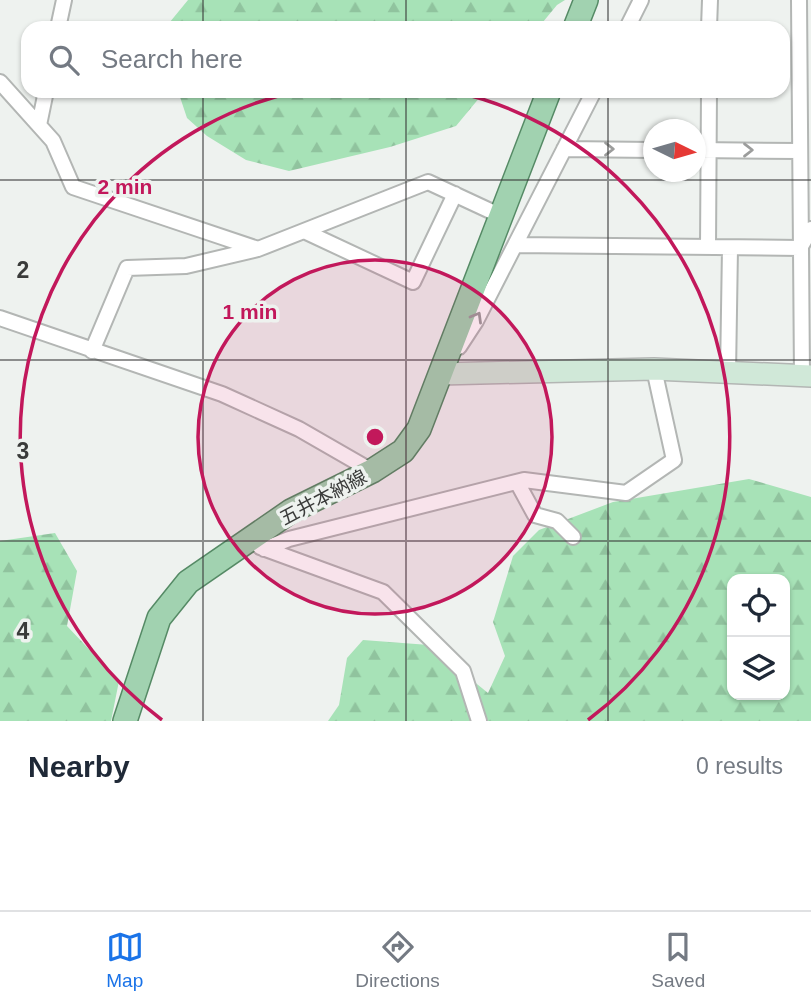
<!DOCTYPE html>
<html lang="en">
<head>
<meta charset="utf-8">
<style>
	:root { --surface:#fff; --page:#f6f6f7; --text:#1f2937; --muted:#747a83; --line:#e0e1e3; --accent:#1a73e8 }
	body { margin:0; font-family:Helvetica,"Noto Sans JP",sans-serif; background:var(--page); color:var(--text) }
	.controls { position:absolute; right:21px; bottom:21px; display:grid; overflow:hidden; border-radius:14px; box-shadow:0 2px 5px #0004 }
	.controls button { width:63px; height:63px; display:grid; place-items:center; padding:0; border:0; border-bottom:2px solid var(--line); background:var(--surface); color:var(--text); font:35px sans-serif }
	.compass { position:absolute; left:643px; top:119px; width:63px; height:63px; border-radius:50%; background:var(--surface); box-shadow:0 2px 5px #0004; rotate:95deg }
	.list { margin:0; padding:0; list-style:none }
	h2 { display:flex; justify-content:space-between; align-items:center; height:91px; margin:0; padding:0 28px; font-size:30px }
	h2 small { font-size:23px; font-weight:400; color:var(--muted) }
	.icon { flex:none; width:38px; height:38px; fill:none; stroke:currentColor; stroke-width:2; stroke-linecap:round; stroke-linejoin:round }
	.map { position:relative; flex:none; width:811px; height:721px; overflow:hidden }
	.search { position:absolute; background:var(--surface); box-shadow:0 2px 5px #0004; left:21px; right:21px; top:21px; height:77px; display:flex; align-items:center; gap:18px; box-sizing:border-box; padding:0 24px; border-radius:21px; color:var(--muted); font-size:26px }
	.sheet { height:189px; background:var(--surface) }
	nav { display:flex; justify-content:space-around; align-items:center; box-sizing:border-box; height:98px; border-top:2px solid var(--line); background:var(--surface); font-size:19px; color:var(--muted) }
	nav a { display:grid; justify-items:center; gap:4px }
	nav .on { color:var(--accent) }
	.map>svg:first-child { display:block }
	.forest { fill:url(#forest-firs); fill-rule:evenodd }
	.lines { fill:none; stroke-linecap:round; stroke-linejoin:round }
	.street-casing { stroke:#b3b6b4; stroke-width:18 }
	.secondary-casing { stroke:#b3b6b4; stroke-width:24 }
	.primary-casing { stroke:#558a65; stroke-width:26 }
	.street { stroke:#fff; stroke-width:14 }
	.secondary { stroke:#d0e8d8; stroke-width:21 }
	.primary { stroke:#a1d2b0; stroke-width:23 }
	.oneway { stroke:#9c9d9c }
	.grid { fill:none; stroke:#3a3b3a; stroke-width:2; stroke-opacity:0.55 }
	.ring { fill:none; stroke:#c2185b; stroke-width:3.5 }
	.labels { text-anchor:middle; stroke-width:7; stroke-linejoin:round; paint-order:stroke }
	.street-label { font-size:19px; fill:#3a3b3a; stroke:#eef2ef }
	.grid-label { font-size:23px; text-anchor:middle; font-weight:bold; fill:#3a3b3a; stroke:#eef2ef; stroke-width:7; stroke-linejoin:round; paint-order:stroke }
	.centre { fill:#c2185b; stroke:#eef2ef; stroke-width:3.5 }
	.ring-label { font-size:21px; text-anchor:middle; font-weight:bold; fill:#c2185b; stroke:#eef2ef; stroke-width:7; stroke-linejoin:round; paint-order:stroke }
</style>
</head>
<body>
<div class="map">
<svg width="811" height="721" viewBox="0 0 811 721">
	<defs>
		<pattern id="forest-firs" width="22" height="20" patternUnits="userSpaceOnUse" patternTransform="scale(1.75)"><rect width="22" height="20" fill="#a7e2b7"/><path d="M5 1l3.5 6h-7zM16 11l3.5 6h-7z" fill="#90c39e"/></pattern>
	</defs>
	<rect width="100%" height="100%" fill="#eef2ef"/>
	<path class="forest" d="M188,0H565L557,5L538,28H165Z
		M178,91H485L456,126L390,147L289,171L246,160L207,136L187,118Z
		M749,479L811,497V721H328L339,705L347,658L363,640L429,645L488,693L505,656L493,622L513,556L539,530L613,502ZM732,579H785V695H732Z
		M55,533L77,571L67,626L119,681L111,721H0V541Z"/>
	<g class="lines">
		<g class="street-casing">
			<path id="street" d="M799,0L802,376
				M58,28L64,0
				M627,28L641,0
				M709,28L710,0
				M0,82L53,141L73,187L258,249L428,182L499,215
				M39,125L46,91
				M564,149L654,150
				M696,150L800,151
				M304,231L413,282L455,194
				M515,245L800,248L811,229
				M708,247L709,91
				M0,318L222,394L299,429L372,471
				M459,347L476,321L594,91
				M92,351L127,268L186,266L258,249
				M728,373L730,248
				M517,482L535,515L557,521L573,537
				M260,547L383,592L463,671L479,721
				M264,549L289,539L524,480L626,493L674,460L654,369"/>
		</g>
		<g class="secondary-casing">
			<path id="secondary" d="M440,374L654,369L811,376"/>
		</g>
		<g class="primary-casing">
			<path id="primary" d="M575,28L586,0
				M125,721L159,618L188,582L291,511L372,471L403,451L419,429L549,91"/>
		</g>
		<use href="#street" class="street"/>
		<use href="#secondary" class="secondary"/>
		<use href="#primary" class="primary"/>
	</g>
	<defs><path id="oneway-chevron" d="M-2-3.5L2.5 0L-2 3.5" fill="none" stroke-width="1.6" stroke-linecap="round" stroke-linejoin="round" transform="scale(1.75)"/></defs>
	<g class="oneway">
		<use href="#oneway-chevron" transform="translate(609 149)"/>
		<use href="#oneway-chevron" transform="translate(748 150)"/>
		<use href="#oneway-chevron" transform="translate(477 317) rotate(-60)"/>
	</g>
	<path class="grid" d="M203,0V28M406,0V28M608,0V28M203,91V721M406,91V721M608,91V721M0,180H811M0,360H811M0,541H811"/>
	<circle cx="375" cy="437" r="177" fill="#c2185b" fill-opacity=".12"/>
	<g class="ring">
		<circle cx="375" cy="437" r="177"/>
		<path d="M162 720A354 354 0 0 1 298 91M452 91A354 354 0 0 1 588 720"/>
	</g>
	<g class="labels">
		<g class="street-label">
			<text transform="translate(323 497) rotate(-28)" y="7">五井本納線</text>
		</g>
	</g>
	<g class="grid-label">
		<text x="23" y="278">2</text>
		<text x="23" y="459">3</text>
		<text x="23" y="639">4</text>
	</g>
	<circle cx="375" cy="437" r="10" class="centre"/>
	<g class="ring-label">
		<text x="125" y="194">2 min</text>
		<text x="250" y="319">1 min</text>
	</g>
</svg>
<div class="controls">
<button><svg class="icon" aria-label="locate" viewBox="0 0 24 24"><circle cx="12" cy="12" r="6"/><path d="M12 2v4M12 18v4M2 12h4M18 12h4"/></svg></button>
<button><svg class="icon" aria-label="layers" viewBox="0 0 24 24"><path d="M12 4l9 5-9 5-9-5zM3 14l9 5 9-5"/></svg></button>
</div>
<svg class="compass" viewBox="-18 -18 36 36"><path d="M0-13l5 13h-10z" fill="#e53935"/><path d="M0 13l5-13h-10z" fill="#747a83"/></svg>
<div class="search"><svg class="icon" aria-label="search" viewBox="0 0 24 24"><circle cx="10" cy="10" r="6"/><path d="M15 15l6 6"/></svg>Search here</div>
</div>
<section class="sheet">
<h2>Nearby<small>0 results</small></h2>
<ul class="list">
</ul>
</section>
<nav>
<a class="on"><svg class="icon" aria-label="map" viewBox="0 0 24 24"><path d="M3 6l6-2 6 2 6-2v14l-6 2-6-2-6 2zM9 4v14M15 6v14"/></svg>Map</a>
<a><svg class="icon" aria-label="directions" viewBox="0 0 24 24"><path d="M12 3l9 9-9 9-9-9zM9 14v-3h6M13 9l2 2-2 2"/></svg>Directions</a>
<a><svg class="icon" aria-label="saved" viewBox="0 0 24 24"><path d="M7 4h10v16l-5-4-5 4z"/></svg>Saved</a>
</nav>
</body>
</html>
